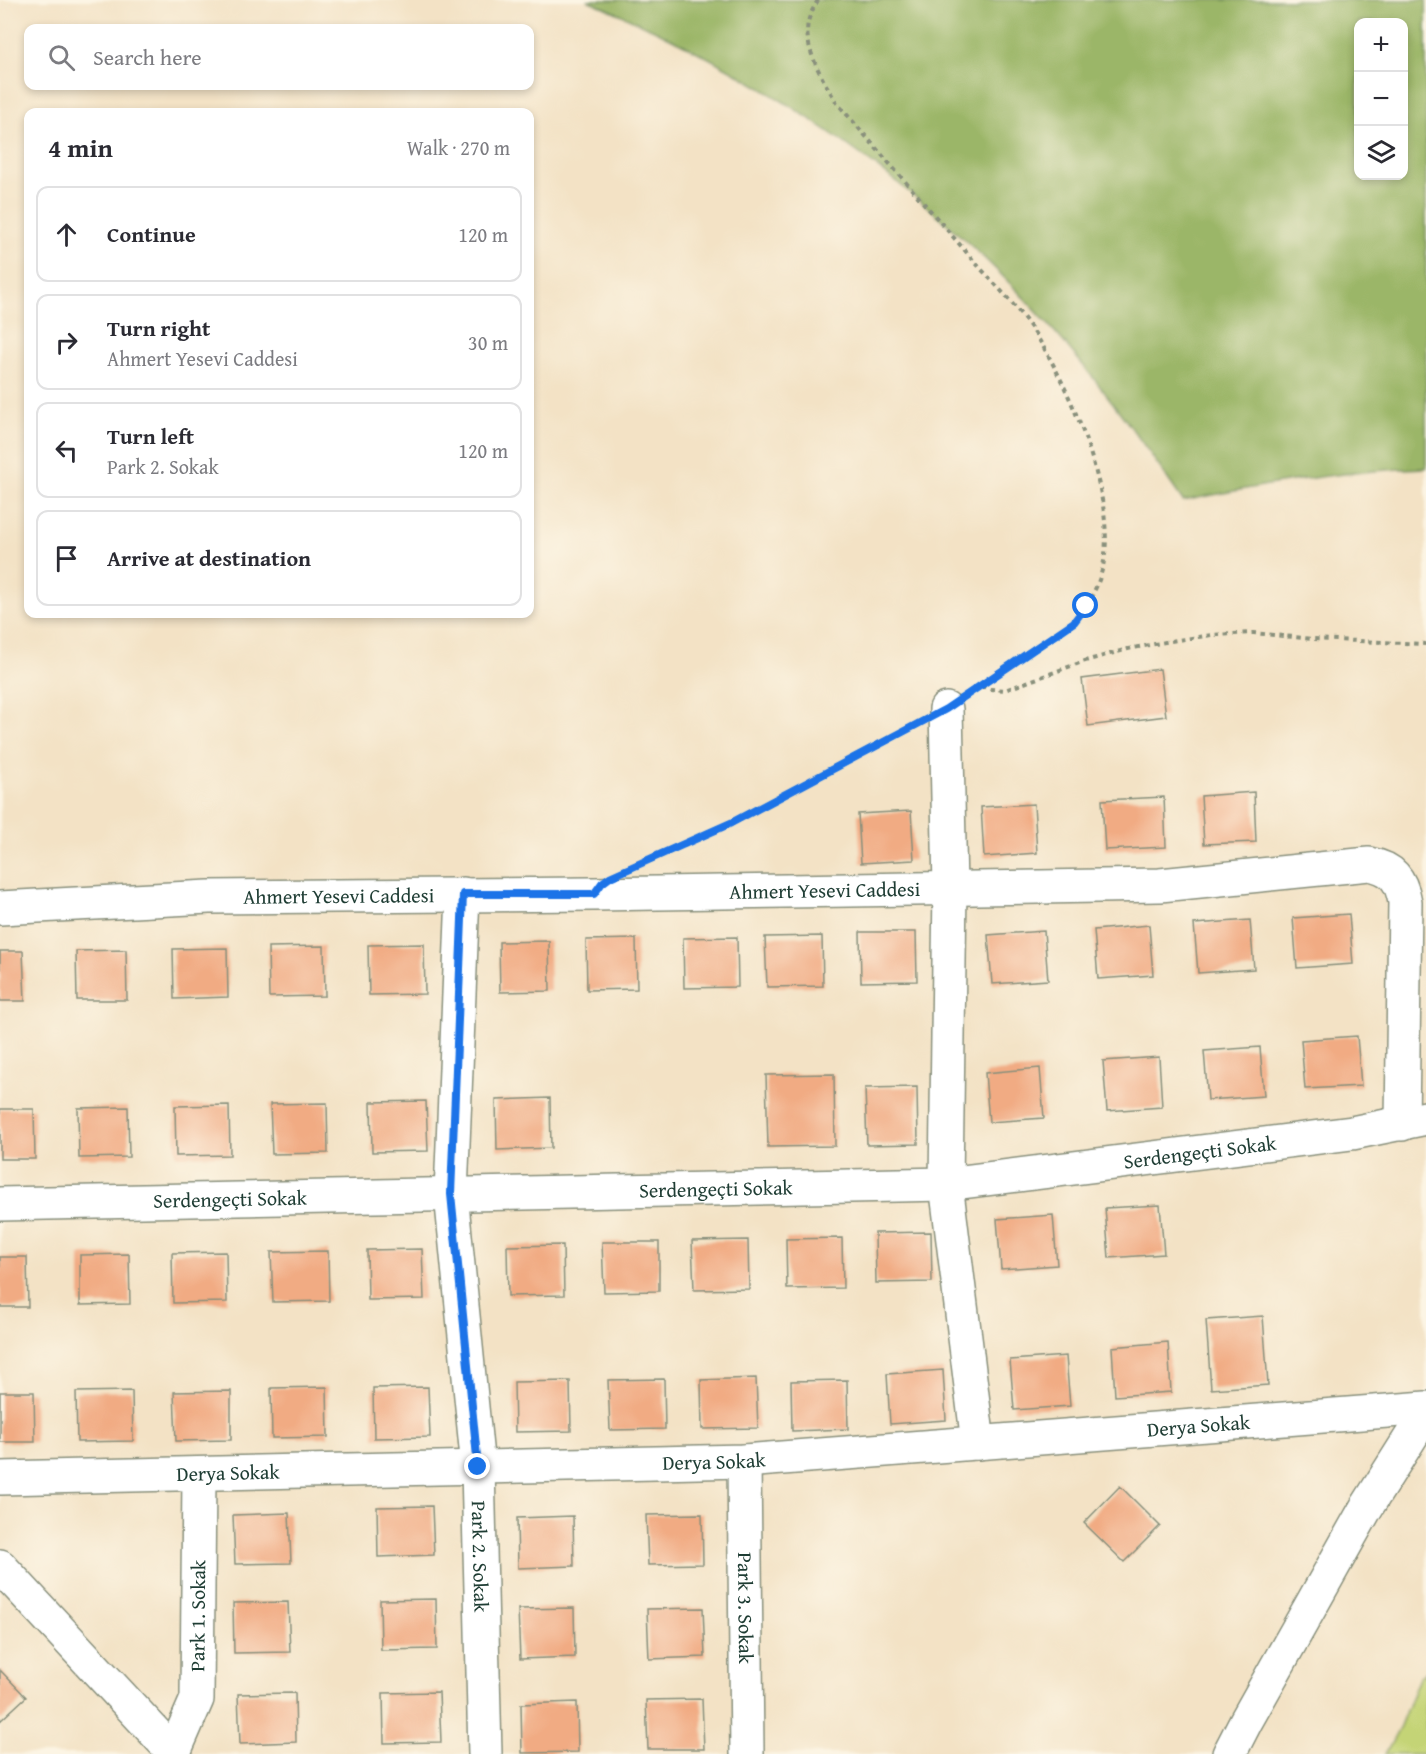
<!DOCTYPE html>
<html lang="en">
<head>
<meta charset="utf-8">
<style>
	:root { --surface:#fff; --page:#f7f7f7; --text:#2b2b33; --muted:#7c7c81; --line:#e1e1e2 }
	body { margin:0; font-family:"Gentium Book Plus",serif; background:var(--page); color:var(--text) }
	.controls { position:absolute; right:18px; top:18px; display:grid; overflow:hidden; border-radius:12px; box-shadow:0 3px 9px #0003 }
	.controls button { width:54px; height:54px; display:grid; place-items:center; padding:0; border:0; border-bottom:2px solid var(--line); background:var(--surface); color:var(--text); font:30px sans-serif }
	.stop { position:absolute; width:18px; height:18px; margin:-14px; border:4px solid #1a73e8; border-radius:50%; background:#fff }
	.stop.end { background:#1a73e8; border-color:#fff; box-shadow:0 2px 6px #0008 }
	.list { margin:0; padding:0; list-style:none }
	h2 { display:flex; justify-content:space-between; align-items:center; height:78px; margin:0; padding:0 24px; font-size:26px }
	h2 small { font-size:20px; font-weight:400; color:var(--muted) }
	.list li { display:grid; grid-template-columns:39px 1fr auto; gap:18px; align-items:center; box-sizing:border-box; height:96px; margin:0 12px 12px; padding:0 12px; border:2px solid var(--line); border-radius:12px }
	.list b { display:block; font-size:22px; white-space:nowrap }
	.list p { margin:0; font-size:20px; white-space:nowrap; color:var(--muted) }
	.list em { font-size:20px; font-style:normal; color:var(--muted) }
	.icon { flex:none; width:33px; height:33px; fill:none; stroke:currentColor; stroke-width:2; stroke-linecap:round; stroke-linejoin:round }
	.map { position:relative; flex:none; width:1426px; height:1754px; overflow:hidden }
	.search { position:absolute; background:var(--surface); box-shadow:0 3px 9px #0003; left:24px; top:24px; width:510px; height:66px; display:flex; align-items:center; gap:15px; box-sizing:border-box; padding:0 21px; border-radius:12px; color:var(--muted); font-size:22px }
	.panel { position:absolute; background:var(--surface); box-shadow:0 3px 9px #0003; left:24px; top:108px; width:510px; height:510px; border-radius:12px }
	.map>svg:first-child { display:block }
	.green { fill:#c4d476; stroke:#728855; stroke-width:1.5 }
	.forest { fill:#9bb667; stroke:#5d7a4e; stroke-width:1.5; fill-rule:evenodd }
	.building { fill:#f1ab83 }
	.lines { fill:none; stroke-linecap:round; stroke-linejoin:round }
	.minor-casing { stroke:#89907c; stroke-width:36 }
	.path { stroke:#89907c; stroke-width:4; stroke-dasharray:4.5 4.5; stroke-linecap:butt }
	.minor { stroke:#fff; stroke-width:33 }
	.route { stroke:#1a73e8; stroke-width:8 }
	.labels { text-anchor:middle; stroke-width:4.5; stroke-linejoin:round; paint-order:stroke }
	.street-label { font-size:20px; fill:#1f3d34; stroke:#fcf5e5 }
</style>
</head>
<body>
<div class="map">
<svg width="1426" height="1754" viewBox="0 0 1426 1754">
	<rect width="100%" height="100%" fill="#fcf5e5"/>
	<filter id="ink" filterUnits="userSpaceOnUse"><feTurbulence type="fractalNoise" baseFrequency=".0167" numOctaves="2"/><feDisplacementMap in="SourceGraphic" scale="12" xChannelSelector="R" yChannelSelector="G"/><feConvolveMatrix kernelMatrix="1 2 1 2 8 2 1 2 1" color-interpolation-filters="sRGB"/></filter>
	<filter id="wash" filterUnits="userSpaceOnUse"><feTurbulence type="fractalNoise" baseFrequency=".008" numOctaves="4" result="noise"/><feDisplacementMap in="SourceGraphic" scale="24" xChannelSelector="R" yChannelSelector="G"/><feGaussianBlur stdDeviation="1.35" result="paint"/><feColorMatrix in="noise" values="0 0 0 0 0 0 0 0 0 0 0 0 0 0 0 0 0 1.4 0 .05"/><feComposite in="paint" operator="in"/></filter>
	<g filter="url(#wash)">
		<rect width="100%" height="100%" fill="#f3e2c5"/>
		<path class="green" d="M1426,1672V1754H1385L1400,1726L1419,1678Z"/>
		<path class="forest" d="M587,0H1426V468C1344,470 1263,485 1183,501C1141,439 1098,380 1048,324C924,185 759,71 587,0ZM1358,22H1404V176H1358Z"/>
		<g id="blocks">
			<path class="building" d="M1160,669L1166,716L1088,726L1082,679Z
				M1254,792L1256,842L1204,844L1201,796Z
				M1164,797L1166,847L1105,850L1102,800Z
				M1034,804L1037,853L984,857L981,807Z
				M911,811L914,860L861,863L858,814Z
				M1349,914L1353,964L1297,968L1293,918Z
				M1250,920L1254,969L1198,973L1194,924Z
				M1149,925L1153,975L1098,979L1094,930Z
				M1044,931L1048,980L992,984L988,935Z
				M860,932H916L917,981L861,982Z
				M822,936L823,986L767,987L765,937Z
				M737,937L738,987L684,988L683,938Z
				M636,939L637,989L587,990L586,940Z
				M549,941L550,991L500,992L499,942Z
				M424,944L425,994L369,995L368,945Z
				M324,946L325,996L269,997L268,947Z
				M227,948L228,997L174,999L173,949Z
				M126,950L127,1000H77L76,951Z
				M0,951H23L25,1001H0Z
				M1357,1036L1361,1086L1305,1089L1301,1040Z
				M1260,1047L1264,1096L1208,1100L1204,1051Z
				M1159,1057L1162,1107L1107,1111L1103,1061Z
				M1040,1068L1044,1118L989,1122L985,1073Z
				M834,1074L835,1146L768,1147L766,1075Z
				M917,1087L918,1144L867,1145L865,1088Z
				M550,1098L551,1148L497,1150L496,1100Z
				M426,1101L428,1151L372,1152L371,1102Z
				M327,1103L328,1153L272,1154L270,1104Z
				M229,1105L230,1155L176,1156L175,1106Z
				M128,1107L129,1157L79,1158L78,1108Z
				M0,1109H34L35,1159H0Z
				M1160,1205L1164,1254L1109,1258L1105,1208Z
				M1053,1215L1057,1265L1001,1269L997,1219Z
				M931,1232L932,1282L876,1283L875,1233Z
				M842,1238L843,1288L787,1289L786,1239Z
				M748,1240L749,1289L694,1290L692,1241Z
				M602,1242H659V1291L604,1292Z
				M563,1245L564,1295L508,1296L507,1246Z
				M422,1249L424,1299L368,1300L367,1250Z
				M328,1251L329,1301L273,1302L271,1252Z
				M226,1252L227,1302L173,1303L172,1253Z
				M129,1254L130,1304L80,1305V1255Z
				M0,1257H27L28,1307H0Z
				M1263,1316L1268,1385L1211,1389L1206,1320Z
				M1168,1342L1171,1392L1115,1396L1112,1347Z
				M1066,1356L1070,1406L1014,1410L1010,1360Z
				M943,1370L946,1420L890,1424L887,1374Z
				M756,1378L758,1428L702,1429L701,1380Z
				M664,1379L665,1429L610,1430L608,1380Z
				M847,1380L848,1429L792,1431L791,1381Z
				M570,1381L571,1431L515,1432L514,1382Z
				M327,1387L328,1437L272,1438L271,1388Z
				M428,1387L430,1437L374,1438L373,1388Z
				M132,1391L133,1441L77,1442L76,1392Z
				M231,1391V1440L176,1441L174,1392Z
				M0,1392H34L35,1442H0Z
				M1120,1486L1160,1526L1124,1562L1084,1523Z
				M432,1506L434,1555L378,1557L377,1507Z
				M289,1513L291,1563L235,1564L233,1515Z
				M702,1514L703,1564L648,1565L646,1515Z
				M573,1516L574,1566L518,1568L517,1518Z
				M436,1599L437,1649L381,1650L380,1600Z
				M288,1602L290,1652L234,1653L233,1603Z
				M574,1608L575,1657L520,1659L518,1609Z
				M703,1608L705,1657L649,1659L647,1609Z
				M0,1670L26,1697L0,1721Z
				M439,1692L441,1742L384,1743L383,1693Z
				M295,1693L296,1742L240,1744L238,1694Z
				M702,1699L704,1749H648L646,1700Z
				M577,1702L578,1752L522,1753L521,1704Z"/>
		</g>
	</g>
	<g filter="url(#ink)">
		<use href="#blocks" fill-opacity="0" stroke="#89907c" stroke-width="1.5"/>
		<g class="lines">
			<g class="minor-casing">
				<g id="minor">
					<path d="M946,709L950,887L946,1184L978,1443"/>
					<path id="s1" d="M463,894L451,1194L478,1468L485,1754"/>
					<path id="s2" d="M0,908L209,897L594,894L1160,885L1369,864C1392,868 1401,879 1405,902L1402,1124"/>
					<path id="s3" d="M0,1204L946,1184L1352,1133L1426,1118"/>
					<path id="s4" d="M744,1461L747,1754"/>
					<path id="s5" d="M0,1478L744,1461L1426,1408"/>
					<path d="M0,1566L175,1754"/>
					<path id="s6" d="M174,1752L197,1699L199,1474"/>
					<path d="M1229,1754L1246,1721L1366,1508L1426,1413"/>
				</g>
			</g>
			<path class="path" d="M818,0C814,7 810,14 808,22C803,48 824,82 837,103L981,269C1000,289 1018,309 1034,332C1070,386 1120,505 1102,570C1097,590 1087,605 1074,622L971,692
				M981,686L990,689L1005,690L1085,661L1128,649L1171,641L1212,635L1254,633L1313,639L1426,644
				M650,860L731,823L916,725"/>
			<use href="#minor" class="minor"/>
		</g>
	</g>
	<g class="lines" filter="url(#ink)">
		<path class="route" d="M478,1467L451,1194L463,894H594L602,883L610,877L731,823L946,709L1074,622L1086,606"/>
	</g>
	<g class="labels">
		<g class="street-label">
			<text dy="7" stroke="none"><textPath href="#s2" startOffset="825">Ahmert Yesevi Caddesi</textPath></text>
			<text dy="7" stroke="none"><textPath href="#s2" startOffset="339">Ahmert Yesevi Caddesi</textPath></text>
			<text dy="7" stroke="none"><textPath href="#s3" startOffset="1202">Serdengeçti Sokak</textPath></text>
			<text dy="7" stroke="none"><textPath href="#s3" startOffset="716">Serdengeçti Sokak</textPath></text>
			<text dy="7" stroke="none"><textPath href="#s3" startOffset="230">Serdengeçti Sokak</textPath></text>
			<text dy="7" stroke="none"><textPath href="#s5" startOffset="1200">Derya Sokak</textPath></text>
			<text dy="7" stroke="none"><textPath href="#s5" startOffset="714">Derya Sokak</textPath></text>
			<text dy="7" stroke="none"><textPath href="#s5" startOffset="228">Derya Sokak</textPath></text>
			<text dy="7" stroke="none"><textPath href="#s1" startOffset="664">Park 2. Sokak</textPath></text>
			<text dy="7" stroke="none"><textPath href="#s4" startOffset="147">Park 3. Sokak</textPath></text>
			<text dy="7" stroke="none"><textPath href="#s6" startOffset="141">Park 1. Sokak</textPath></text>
		</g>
	</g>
</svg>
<div class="controls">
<button>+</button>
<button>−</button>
<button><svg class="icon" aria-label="layers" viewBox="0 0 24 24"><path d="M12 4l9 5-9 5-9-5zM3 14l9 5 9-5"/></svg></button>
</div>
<div class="stop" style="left:1086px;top:606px"></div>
<div class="stop end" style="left:478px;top:1467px"></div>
<div class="search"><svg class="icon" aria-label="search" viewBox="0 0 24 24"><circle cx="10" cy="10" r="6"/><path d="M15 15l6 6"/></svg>Search here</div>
<section class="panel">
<h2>4 min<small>Walk · 270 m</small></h2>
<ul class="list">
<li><svg class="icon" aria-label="ahead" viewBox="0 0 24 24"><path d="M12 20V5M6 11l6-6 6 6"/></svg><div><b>Continue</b></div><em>120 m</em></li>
<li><svg class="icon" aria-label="right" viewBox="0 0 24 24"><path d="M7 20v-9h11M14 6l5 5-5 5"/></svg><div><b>Turn right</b><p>Ahmert Yesevi Caddesi</p></div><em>30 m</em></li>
<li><svg class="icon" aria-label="left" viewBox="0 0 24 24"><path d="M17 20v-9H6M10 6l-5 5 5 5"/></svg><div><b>Turn left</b><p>Park 2. Sokak</p></div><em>120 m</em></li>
<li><svg class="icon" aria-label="arrive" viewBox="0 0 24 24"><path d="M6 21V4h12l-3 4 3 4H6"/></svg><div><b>Arrive at destination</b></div></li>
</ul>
</section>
</div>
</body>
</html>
